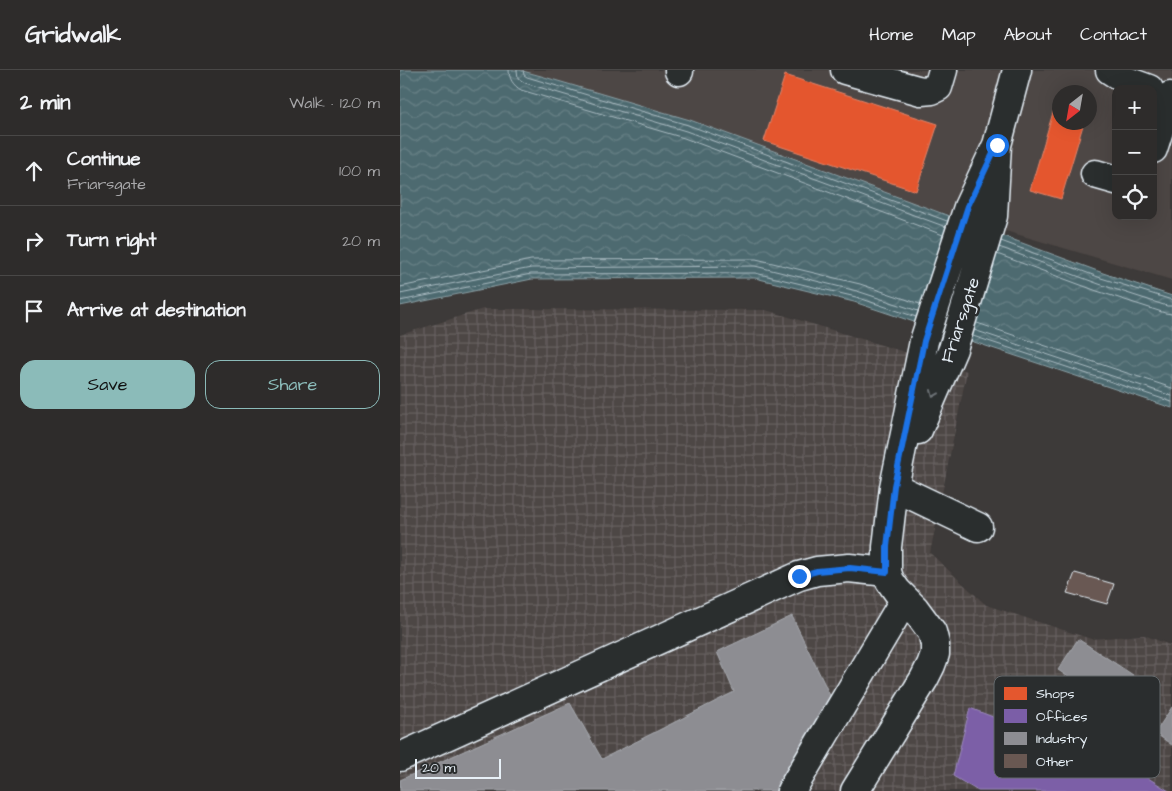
<!DOCTYPE html>
<html lang="en">
<head>
<meta charset="utf-8">
<style>
	:root { --surface:#2e2c2b; --page:#3a3837; --text:#f1f3f6; --muted:#a7a7a9; --line:#494847; --accent:#8bbbb9 }
	body { margin:0; font-family:"Architects Daughter",sans-serif; background:var(--page); color:var(--text) }
	.controls { position:absolute; right:15px; top:15px; display:grid; overflow:hidden; border-radius:10px; box-shadow:0 5px 20px #0002 }
	.controls button { width:45px; height:45px; display:grid; place-items:center; padding:0; border:0; border-bottom:1px solid var(--line); background:var(--surface); color:var(--text); font:25px sans-serif }
	.compass { position:absolute; left:652px; top:15px; width:45px; height:45px; border-radius:50%; background:var(--surface); box-shadow:0 5px 20px #0002; rotate:211deg }
	.scale { position:absolute; left:15px; bottom:12px; width:86px; box-sizing:border-box; padding-left:5px; border:2px solid #e8f1f8; border-top:0; font-size:14px; line-height:18px; white-space:nowrap; color:#e8f1f8; -webkit-text-stroke:4px #2a2d2e; paint-order:stroke }
	.stop { position:absolute; width:15px; height:15px; margin:-11px; border:4px solid #1a73e8; border-radius:50%; background:#fff }
	.stop.end { background:#1a73e8; border-color:#fff; box-shadow:0 1px 5px #0008 }
	.list { margin:0; padding:0; list-style:none }
	h2 { display:flex; justify-content:space-between; align-items:center; height:65px; margin:0; padding:0 20px; font-size:21px }
	h2 small { font-size:16px; font-weight:400; color:var(--muted) }
	.list li { display:grid; grid-template-columns:32px 1fr auto; gap:15px; align-items:center; box-sizing:border-box; height:70px; padding:0 20px; border-top:1px solid var(--line) }
	.list b { display:block; font-size:19px; white-space:nowrap }
	.list p { margin:0; font-size:16px; white-space:nowrap; color:var(--muted) }
	.list em { font-size:16px; font-style:normal; color:var(--muted) }
	.actions { display:flex; gap:10px; padding:15px 20px }
	.actions a { flex:1; padding:11px 0; border:1px solid var(--accent); border-radius:15px; text-align:center; font-size:18px; color:var(--accent) }
	.actions .main { background:var(--accent); color:#111 }
	.icon { flex:none; width:28px; height:28px; fill:none; stroke:currentColor; stroke-width:2; stroke-linecap:round; stroke-linejoin:round }
	.map { position:relative; flex:none; width:772px; height:721px; overflow:hidden }
	header { display:flex; align-items:center; gap:30px; box-sizing:border-box; height:70px; padding:0 25px; background:var(--surface); border-bottom:1px solid var(--line) }
	header strong { font-size:24px }
	nav { display:flex; gap:28px; margin-inline-start:auto; font-size:18px }
	main { display:flex }
	aside { flex:1; background:var(--surface) }
	.map>svg:first-child { display:block }
	.built { fill:#4d4644; fill-rule:evenodd }
	.industrial { fill:url(#industrial-grid) }
	.water { fill:url(#water-waves); stroke:#8ba0a6 }
	.shops { fill:#e4572e; stroke:#e5856b }
	.offices { fill:#7b5ea7; stroke:#9c8abf }
	.industry { fill:#8d8d92; stroke:#a8abb1 }
	.lines { fill:none; stroke-linecap:round; stroke-linejoin:round }
	.shore { stroke:#aabbc2; stroke-width:1 }
	.building { fill:#695852; stroke:#e8f1f8 }
	.minor-casing { stroke:#e8f1f8; stroke-width:31 }
	.minor { stroke:#2a2d2e; stroke-width:28 }
	.oneway { stroke:#6c7275 }
	.route { stroke:#1a73e8; stroke-width:6 }
	.labels { text-anchor:middle; stroke-width:5; stroke-linejoin:round; paint-order:stroke }
	.street-label { font-size:18px; fill:#e8f1f8; stroke:#2a2d2e }
	.key { fill:#2a2d2e; stroke:#63686b; stroke-width:1 }
	.key-label { font-size:14px; fill:#e8f1f8 }
</style>
</head>
<body>
<header>
<strong>Gridwalk</strong>
<nav><a>Home</a><a>Map</a><a>About</a><a>Contact</a></nav>
</header>
<main>
<aside>
<h2>2 min<small>Walk · 120 m</small></h2>
<ul class="list">
<li><svg class="icon" aria-label="ahead" viewBox="0 0 24 24"><path d="M12 20V5M6 11l6-6 6 6"/></svg><div><b>Continue</b><p>Friarsgate</p></div><em>100 m</em></li>
<li><svg class="icon" aria-label="right" viewBox="0 0 24 24"><path d="M7 20v-9h11M14 6l5 5-5 5"/></svg><div><b>Turn right</b></div><em>20 m</em></li>
<li><svg class="icon" aria-label="arrive" viewBox="0 0 24 24"><path d="M6 21V4h12l-3 4 3 4H6"/></svg><div><b>Arrive at destination</b></div></li>
</ul>
<div class="actions"><a class="main">Save</a><a>Share</a></div>
</aside>
<div class="map">
<svg width="772" height="721" viewBox="0 0 772 721">
	<defs>
		<pattern id="industrial-grid" width="8" height="8" patternUnits="userSpaceOnUse" patternTransform="scale(1.25)"><rect width="8" height="8" fill="#4d4644"/><path d="M0 4h8M4 0v8" fill="none" stroke="#676160"/></pattern>
		<pattern id="water-waves" width="16" height="10" patternUnits="userSpaceOnUse" patternTransform="scale(1.25)"><rect width="16" height="10" fill="#4d6a70"/><path d="M0 5q4-4 8 0t8 0" fill="none" stroke="#678085"/></pattern>
	</defs>
	<rect width="100%" height="100%" fill="#3d3a39"/>
	<filter id="ink" filterUnits="userSpaceOnUse"><feTurbulence type="fractalNoise" baseFrequency=".02" numOctaves="2"/><feDisplacementMap in="SourceGraphic" scale="10" xChannelSelector="R" yChannelSelector="G"/><feConvolveMatrix kernelMatrix="1 2 1 2 8 2 1 2 1" color-interpolation-filters="sRGB"/></filter>
	<g filter="url(#ink)">
		<path class="built" d="M119,0H772V210L514,134L290,50ZM716,19H753V146H716ZM660,22H690V52H660Z"/>
		<path class="industrial" d="M83,239L366,240L567,301L530,483L586,535L691,569L744,565L772,576V721H0V265Z"/>
		<path class="water" d="M0,0H119L141,6L290,50L703,203L772,226V338L454,232L355,208L132,209L0,236Z"/>
		<path class="shops" d="M385,5L538,54L516,121L364,71Z
			M654,39L660,40V52H684L661,129L630,120Z"/>
		<path class="offices" d="M570,638L748,708L769,721H578L553,706Z"/>
		<path class="industry" d="M392,546L435,636L383,721H0V710L170,633L202,689L334,622L317,582Z
			M678,569L733,605L712,636L658,600Z
			M772,637V675L755,663Z"/>
		<g class="lines">
			<path class="shore" d="M109,0C109,9 113,15 121,20L284,68L543,165
				M117,0L118,8L125,13L286,61L546,157
				M123,0L124,5L127,7L288,55L547,151
				M601,171L701,208L772,230
				M599,177L699,214L767,236H772
				M597,184L697,221L765,243L772,244
				M0,217L131,190L356,189L460,214L520,234
				M0,224L131,198L355,196L457,221L518,241
				M0,231L131,204L355,203L456,227L516,247
				M577,253L772,318
				M574,260L772,326
				M573,266L772,332"/>
		</g>
		<path class="building" d="M675,503L714,514L707,534L667,523Z"/>
		<g class="lines">
			<g class="minor-casing">
				<path id="minor" d="M445,0L521,21L532,20L538,17L543,0
					M710,0L727,11L749,19
					M279,1V0
					M753,79L770,26
					M695,104L716,110
					M518,360L553,279L593,146L597,75L617,0
					M494,417L578,457
					M0,687L399,506L417,501L449,498L487,502
					M391,721L505,529
					M455,721L524,609L531,595L535,584V574L532,562L515,539L497,521L490,511L487,502V477L494,417L524,271L568,137L597,75"/>
			</g>
			<use href="#minor" class="minor"/>
		</g>
		<defs><path id="oneway-chevron" d="M-2-3.5L2.5 0L-2 3.5" fill="none" stroke-width="1.6" stroke-linecap="round" stroke-linejoin="round" transform="scale(1.25)"/></defs>
		<use class="oneway" href="#oneway-chevron" transform="translate(534 324) rotate(113)"/>
	</g>
	<g class="lines" filter="url(#ink)">
		<path class="route" d="M399,506L417,501L450,498L487,502V477L494,416L524,271L568,136L597,75"/>
	</g>
	<g class="labels">
		<g class="street-label">
			<text transform="translate(560 250) rotate(-72)" y="6">Friarsgate</text>
		</g>
	</g>
	<rect x="594" y="606" width="166" height="102" rx="8" class="key"/>
	<rect x="604" y="617" width="23" height="13" fill="#e4572e"/>
	<rect x="604" y="639" width="23" height="14" fill="#7b5ea7"/>
	<rect x="604" y="662" width="23" height="13" fill="#8d8d92"/>
	<rect x="604" y="684" width="23" height="14" fill="#695852"/>
	<g class="key-label">
		<text x="636" y="628">Shops</text>
		<text x="636" y="651">Offices</text>
		<text x="636" y="673">Industry</text>
		<text x="636" y="696">Other</text>
	</g>
</svg>
<div class="controls">
<button>+</button>
<button>−</button>
<button><svg class="icon" aria-label="locate" viewBox="0 0 24 24"><circle cx="12" cy="12" r="6"/><path d="M12 2v4M12 18v4M2 12h4M18 12h4"/></svg></button>
</div>
<svg class="compass" viewBox="-18 -18 36 36"><path d="M0-13l5 13h-10z" fill="#e53935"/><path d="M0 13l5-13h-10z" fill="#a7a7a9"/></svg>
<div class="scale">20 m</div>
<div class="stop" style="left:597px;top:75px"></div>
<div class="stop end" style="left:399px;top:506px"></div>
</div>
</main>
</body>
</html>
